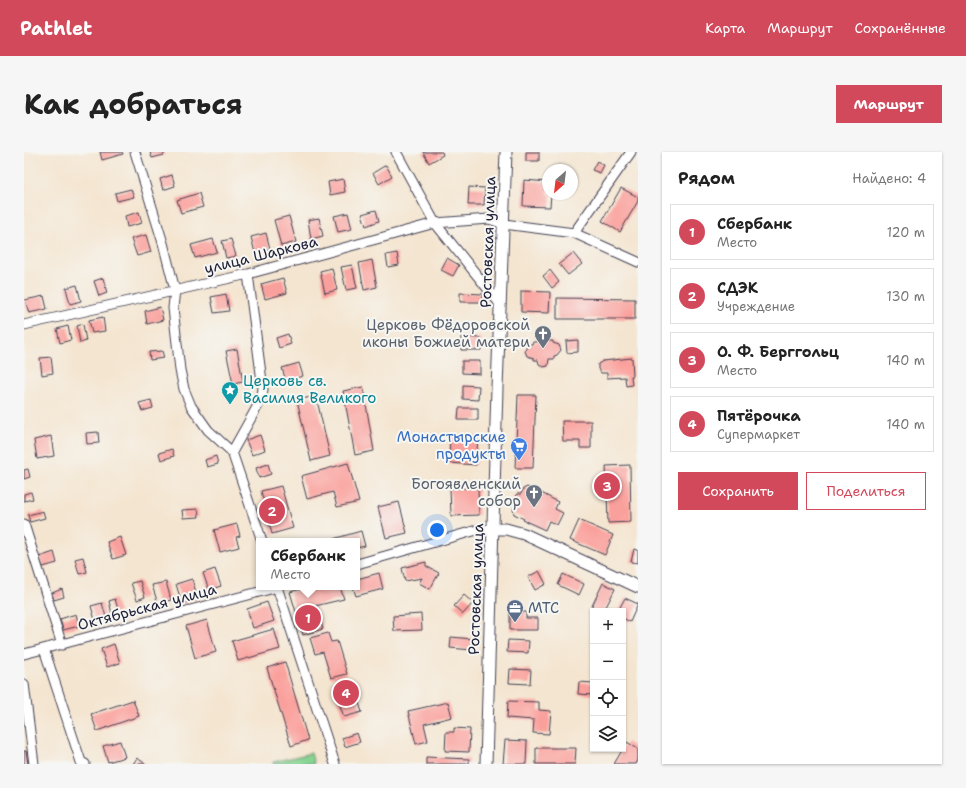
<!DOCTYPE html>
<html lang="ru">
<head>
<meta charset="utf-8">
<style>
	:root { --surface:#fff; --page:#f6f6f6; --text:#222; --muted:#767676; --line:#e0e0e0; --accent:#d1495b }
	body { margin:0; font-family:"Shantell Sans",sans-serif; background:var(--page); color:var(--text) }
	.controls { position:absolute; right:12px; bottom:12px; display:grid; overflow:hidden; border-radius:0px; box-shadow:0 1px 3px #0004 }
	.controls button { width:36px; height:36px; display:grid; place-items:center; padding:0; border:0; border-bottom:1px solid var(--line); background:var(--surface); color:var(--text); font:20px sans-serif }
	.compass { position:absolute; left:518px; top:12px; width:36px; height:36px; border-radius:50%; background:var(--surface); box-shadow:0 1px 3px #0004; rotate:208deg }
	.you { position:absolute; left:413px; top:378px; width:14px; height:14px; margin:-10px; border:3px solid #fff; border-radius:50%; background:#1a73e8; box-shadow:0 0 0 6px #1a73e833 }
	.badge { display:grid; place-items:center; width:26px; height:26px; border-radius:50%; background:var(--accent); color:#fff; font-size:13px; font-weight:700 }
	.pin { position:absolute; translate:-50% -50%; border:2px solid #fff; box-shadow:0 1px 4px #0006 }
	.popup { position:absolute; left:232px; top:386px; width:104px; height:52px; box-sizing:border-box; display:grid; place-content:center; border-radius:0px; background:var(--surface); filter:drop-shadow(0 1px 3px #0005); font-size:13px; white-space:nowrap; color:var(--muted) }
	.popup b { font-size:15px; color:var(--text) }
	.popup::after { content:''; position:absolute; left:50%; top:100%; margin-left:-8px; border:8px solid transparent; border-top-color:var(--surface) }
	.list { margin:0; padding:0; list-style:none }
	h2 { display:flex; justify-content:space-between; align-items:center; height:52px; margin:0; padding:0 16px; font-size:17px }
	h2 small { font-size:13px; font-weight:400; color:var(--muted) }
	.list li { display:grid; grid-template-columns:26px 1fr auto; gap:12px; align-items:center; box-sizing:border-box; height:56px; margin:0 8px 8px; padding:0 8px; border:1px solid var(--line); border-radius:0px }
	.list b { display:block; font-size:15px; white-space:nowrap }
	.list p { margin:0; font-size:13px; white-space:nowrap; color:var(--muted) }
	.list em { font-size:13px; font-style:normal; color:var(--muted) }
	.actions { display:flex; gap:8px; padding:12px 16px }
	.actions a { flex:1; padding:9px 0; border:1px solid var(--accent); border-radius:0px; text-align:center; font-size:14px; color:var(--accent) }
	.actions .main { background:var(--accent); color:#fff }
	.icon { flex:none; width:22px; height:22px; fill:none; stroke:currentColor; stroke-width:2; stroke-linecap:round; stroke-linejoin:round }
	.map { position:relative; flex:none; width:614px; height:612px; overflow:hidden; border-radius:0px }
	header { display:flex; align-items:center; gap:24px; box-sizing:border-box; height:56px; padding:0 20px; background:var(--accent); color:#fff }
	header strong { font-size:19px }
	nav { display:flex; gap:22px; margin-inline-start:auto; font-size:14px }
	.intro { display:flex; align-items:center; justify-content:space-between; box-sizing:border-box; height:96px; padding:0 24px }
	h1 { margin:0; font-size:28px }
	.button { padding:10px 18px; border-radius:0px; background:var(--accent); color:#fff; font-size:14px; font-weight:700 }
	main { display:flex; gap:24px; padding:0 24px }
	aside { flex:1; background:var(--surface); border-radius:0px; box-shadow:0 1px 3px #0004 }
	.map>svg:first-child { display:block }
	.green { fill:#87d391; stroke:#547a66 }
	.building { fill:#faa09c }
	.lines { fill:none; stroke-linecap:round; stroke-linejoin:round }
	.minor-casing { stroke:#423f51; stroke-width:11 }
	.major-casing { stroke:#423f51; stroke-width:13 }
	.minor { stroke:#fff; stroke-width:9 }
	.major { stroke:#fff; stroke-width:11 }
	.labels { text-anchor:middle; stroke-width:4; stroke-linejoin:round; paint-order:stroke }
	.street-label { font-size:15px; fill:#22223b; stroke:#f6f6f2 }
	.worship-label { font-size:15px; fill:#5b616d; stroke:#f6f6f2; text-anchor:end }
	.culture-label { font-size:15px; fill:#0d838f; stroke:#f6f6f2; text-anchor:start }
	.shop-label { font-size:15px; fill:#366cbe; stroke:#f6f6f2; text-anchor:end }
	.service-label { font-size:15px; fill:#4e5e75; stroke:#f6f6f2; text-anchor:start }
</style>
</head>
<body>
<header>
<strong>Pathlet</strong>
<nav><a>Карта</a><a>Маршрут</a><a>Сохранённые</a></nav>
</header>
<div class="intro"><h1>Как добраться</h1><a class="button">Маршрут</a></div>
<main>
<div class="map">
<svg width="614" height="612" viewBox="0 0 614 612">
	<rect width="100%" height="100%" fill="#f6f6f2"/>
	<filter id="ink" filterUnits="userSpaceOnUse"><feTurbulence type="fractalNoise" baseFrequency=".025" numOctaves="2"/><feDisplacementMap in="SourceGraphic" scale="8" xChannelSelector="R" yChannelSelector="G"/><feConvolveMatrix kernelMatrix="1 2 1 2 8 2 1 2 1" color-interpolation-filters="sRGB"/></filter>
	<filter id="wash" filterUnits="userSpaceOnUse"><feTurbulence type="fractalNoise" baseFrequency=".012" numOctaves="4" result="noise"/><feDisplacementMap in="SourceGraphic" scale="16" xChannelSelector="R" yChannelSelector="G"/><feGaussianBlur stdDeviation="0.9" result="paint"/><feColorMatrix in="noise" values="0 0 0 0 0 0 0 0 0 0 0 0 0 0 0 0 0 1.4 0 .05"/><feComposite in="paint" operator="in"/></filter>
	<g filter="url(#wash)">
		<rect width="100%" height="100%" fill="#f4e5d0"/>
		<path class="green" d="M287,601L290,612H249V610Z"/>
		<g id="blocks">
			<path class="building" d="M76,0H98L99,2L78,8Z
				M126,0H140V3L128,6Z
				M399,0H418L419,3L405,11Z
				M502,0H515V9H502Z
				M573,9L580,13L576,21L568,18Z
				M362,13L368,24L355,32L349,21Z
				M148,23L151,34L139,38L136,27Z
				M319,27L321,40L306,43L304,30Z
				M500,28L524,30V42H527L526,55L499,54Z
				M445,35L461,36L460,53H444Z
				M597,36L614,45V49L596,80L578,69Z
				M107,37L110,45L93,49L91,41Z
				M175,41L179,55L157,61L153,48Z
				M352,58L355,69L342,74L338,62Z
				M115,60L118,71L103,75L101,64Z
				M324,61L328,77L314,80L310,64Z
				M265,64L272,90L257,94L250,68Z
				M295,66L299,84L287,87L284,68Z
				M242,81L246,97L231,101L227,85Z
				M122,83L127,100L113,104L107,87Z
				M189,87L193,100L171,106L167,93Z
				M207,87L212,104L202,106L198,89Z
				M373,101L375,113L364,115L362,103Z
				M549,101L558,112L544,123L535,112Z
				M423,106L435,113L429,124L417,118Z
				M348,108L353,135L340,138L335,111Z
				M328,113L333,136L322,138L317,115Z
				M308,116L313,138L301,141L296,119Z
				M526,118L535,130L528,136L519,124Z
				M79,126L83,141L75,144L70,129Z
				M259,126L263,141L241,147L237,132Z
				M53,133L57,149L46,152L42,136Z
				M497,139L526,140L525,161L497,160Z
				M436,141L459,142V150H436Z
				M202,142L205,159L190,161L187,145Z
				M20,144L23,157L5,161L1,148Z
				M533,146L611,147V167H533Z
				M136,155L139,168L123,172L121,159Z
				M79,165L81,179L68,181L65,168Z
				M59,172L62,189L56,191L53,174Z
				M44,174L47,188L36,191L33,177Z
				M264,182L267,192L255,196L252,186Z
				M517,182L522,183L525,189H529V191L535,193L537,198L533,203L530,204V207H525L524,214L519,215L515,212L514,208H510V206L503,204L501,199L503,194L509,191V190H513L514,185Z
				M437,185L457,186V198H437Z
				M554,188V200L543,201L542,189Z
				M213,197L219,230L209,232L202,199Z
				M138,199L140,206L126,208L125,200Z
				M27,205L29,221L18,223L16,206Z
				M608,206L609,224H607L608,233L602,234L601,225L583,226V221H577L574,217V212L579,209Z
				M438,209H456V222L438,221Z
				M275,211L279,224L262,229L258,216Z
				M439,233L455,234L454,248L439,247Z
				M339,235L350,299L331,303L319,239Z
				M494,243H512L509,316H491Z
				M292,244L306,304L287,309L273,248Z
				M127,248L129,256L118,259L115,251Z
				M435,256H454V268H434Z
				M538,269H567V296H556V289H539Z
				M74,280L75,291L63,292L62,281Z
				M236,283L241,298L228,303L222,288Z
				M426,283L454,284L452,313L425,311Z
				M27,284L30,304L13,307L10,288Z
				M148,297L150,304L137,308L135,301Z
				M192,304L194,312L183,315L181,308Z
				M324,311L335,350L313,355L309,340L283,347L277,324Z
				M244,312L247,322L235,326L232,316Z
				M606,313L607,370L584,371L582,314Z
				M4,317L6,325L0,327V318Z
				M257,334L269,376L248,382L237,339Z
				M503,335L513,340L514,339L534,350L531,357L539,361L533,373L525,369L521,378L499,368L500,367L490,362L489,357L492,353L489,349V346L493,342H497L499,337Z
				M426,336H454L455,363L427,364Z
				M7,340L9,347L0,349V342Z
				M375,350L383,381L362,386L354,355Z
				M174,357L175,365L159,366L158,358Z
				M19,359L21,366L6,370L4,363Z
				M555,368L589,383L581,403L546,388Z
				M213,372L216,384L212,385L215,395L196,400L190,378Z
				M337,379L341,394L333,396V389H302Z
				M96,385L102,403L89,407L83,390Z
				M610,397L614,398V411L607,410Z
				M30,400L33,411L19,415L15,405Z
				M59,405L63,420L55,422L51,407Z
				M402,410V414L415,421L406,437L395,431L398,426L381,429L378,416Z
				M191,417L197,434L185,438L179,421Z
				M515,419L522,432L511,438L504,425Z
				M355,421L359,437L332,444L329,435H333V427Z
				M539,422L560,432L555,443L534,433Z
				M168,427L174,447L158,452L152,432Z
				M116,429L121,445L113,448L107,431Z
				M142,430L147,448L134,452L128,433Z
				M579,431L591,437L580,459H574L567,456Z
				M285,435H316L320,447L291,454L299,477L279,483L266,440Z
				M38,437L40,445L30,448L28,441Z
				M440,443L449,451L439,462L430,454Z
				M601,446L614,452L606,470L599,466V459H594Z
				M91,447L95,460L88,462L85,449Z
				M243,450L250,469L229,476L223,457Z
				M78,451L82,465L71,468L67,454Z
				M486,460H502V466H514V478H486Z
				M52,462L55,474L39,478L36,467Z
				M397,462L398,478L370,479L369,464Z
				M183,468L192,500L171,506L162,474Z
				M250,477L256,497L214,509L208,489Z
				M304,481L307,490L313,489L323,522L307,526L299,500L291,502L286,486Z
				M427,485L449,487L448,498L426,496Z
				M484,488L505,489L504,501L483,500Z
				M90,492L96,511L83,515L77,497Z
				M261,510L284,588L267,594L243,516Z
				M486,517L507,518L506,532L485,531Z
				M555,530L569,531V543L554,542Z
				M330,536L338,560L320,565L312,542Z
				M109,548L115,564L73,579L67,562Z
				M484,549L515,550V558L527,559L525,582L509,581L510,568L483,566Z
				M424,550L428,565L400,572L404,589L392,592L384,559Z
				M430,576L446,577L445,600L421,599L422,580H430Z
				M333,581L336,590L321,595L318,586Z
				M481,588L503,589L502,612H479Z
				M96,589L101,605L84,610L79,594Z
				M603,590L614,597V608L612,612H590Z
				M512,596H552L551,612H512Z
				M0,599H2L4,612H0Z
				M402,605L445,607V612H402Z
				M113,606L122,612H109Z"/>
		</g>
	</g>
	<g filter="url(#ink)">
		<use href="#blocks" fill-opacity="0" stroke="#423f51" stroke-width="1"/>
		<g class="lines">
			<g class="minor-casing">
				<path id="minor" d="M111,0L139,91L151,138L149,156L156,218L160,237L167,254L184,278L208,300L238,389
					M372,0L411,71L476,152
					M550,81L614,110
					M0,173L224,122L411,71L465,67L480,72L550,81L607,0
					M208,300L237,248L239,237L224,122
					M0,372L38,493
					M333,412L453,378L469,377
					M253,435L311,612
					M20,497L57,610L61,612
					M0,502L254,435
					M0,532L10,612"/>
			</g>
			<g class="major-casing">
				<path id="major" d="M469,377H482L500,382L614,435
					M462,612L473,236L482,0"/>
			</g>
			<use href="#minor" class="minor"/>
			<use href="#major" class="major"/>
		</g>
	</g>
	<defs>
		<g id="church-pin" transform="scale(0.9)"><path d="M0 17L-7.5 6A9.5 9.5 0 1 1 7.5 6Z" fill="#6b7280" stroke="#f6f6f2"/><path d="M-1.2-6h2.4v3.5h3.3v2.4h-3.3V6h-2.4V-.1h-3.3v-2.4h3.3Z" fill="#fff"/></g>
		<g id="sight-pin" transform="scale(0.9)"><path d="M0 17L-7.5 6A9.5 9.5 0 1 1 7.5 6Z" fill="#0f9aa8" stroke="#f6f6f2"/><path d="M0-6L1.8-2.2L6-1.7L2.9 1.2L3.7 5.4L0 3.3L-3.7 5.4L-2.9 1.2L-6-1.7L-1.8-2.2Z" fill="#fff"/></g>
		<g id="supermarket-pin" transform="scale(0.9)"><path d="M0 17L-7.5 6A9.5 9.5 0 1 1 7.5 6Z" fill="#3f7fe0" stroke="#f6f6f2"/><path d="M-6-5.5h2.5l.6 2H6L4.5 2H-2.5L-4.4-4H-6ZM-1.5 3.2a1.3 1.3 0 1 0 .1 0ZM3 3.2a1.3 1.3 0 1 0 .1 0Z" fill="#fff"/></g>
		<g id="office-pin" transform="scale(0.9)"><path d="M0 17L-7.5 6A9.5 9.5 0 1 1 7.5 6Z" fill="#5c6f8a" stroke="#f6f6f2"/><path d="M-6-3h4V-5.5h4V-3h4V5H-6ZM-1-4.5V-3h2v-1.5ZM-6 0V1H6V0Z" fill="#fff"/></g>
	</defs>
	<g fill-rule="evenodd">
		<use href="#church-pin" x="519" y="182"/>
		<use href="#sight-pin" x="206" y="238"/>
		<use href="#supermarket-pin" x="495" y="294"/>
		<use href="#church-pin" x="510" y="341"/>
		<use href="#office-pin" x="491" y="456"/>
	</g>
	<g class="labels">
		<g class="street-label">
			<text transform="translate(464 90) rotate(-88)" y="5">Ростовская улица</text>
			<text transform="translate(237 103) rotate(-14)" y="5">улица Шаркова</text>
			<text transform="translate(452 437) rotate(-88)" y="5">Ростовская улица</text>
			<text transform="translate(123 455) rotate(-15)" y="5">Октябрьская улица</text>
		</g>
		<g class="worship-label">
			<text x="506" y="178">Церковь Фёдоровской<tspan x="506" dy="17">иконы Божией матери</tspan></text>
			<text x="497" y="337">Богоявленский<tspan x="497" dy="17">собор</tspan></text>
		</g>
		<g class="culture-label">
			<text x="219" y="234">Церковь св.<tspan x="219" dy="17">Василия Великого</tspan></text>
		</g>
		<g class="shop-label">
			<text x="482" y="290">Монастырские<tspan x="482" dy="17">продукты</tspan></text>
		</g>
		<g class="service-label">
			<text x="504" y="461">МТС</text>
		</g>
	</g>
</svg>
<div class="controls">
<button>+</button>
<button>−</button>
<button><svg class="icon" aria-label="locate" viewBox="0 0 24 24"><circle cx="12" cy="12" r="6"/><path d="M12 2v4M12 18v4M2 12h4M18 12h4"/></svg></button>
<button><svg class="icon" aria-label="layers" viewBox="0 0 24 24"><path d="M12 4l9 5-9 5-9-5zM3 14l9 5 9-5"/></svg></button>
</div>
<svg class="compass" viewBox="-18 -18 36 36"><path d="M0-13l5 13h-10z" fill="#e53935"/><path d="M0 13l5-13h-10z" fill="#767676"/></svg>
<div class="you"></div>
<div class="pin badge" style="left:284px;top:466px">1</div>
<div class="popup"><b>Сбербанк</b>Место</div>
<div class="pin badge" style="left:248px;top:359px">2</div>
<div class="pin badge" style="left:583px;top:334px">3</div>
<div class="pin badge" style="left:322px;top:541px">4</div>
</div>
<aside>
<h2>Рядом<small>Найдено: 4</small></h2>
<ul class="list">
<li><span class="badge">1</span><div><b>Сбербанк</b><p>Место</p></div><em>120 m</em></li>
<li><span class="badge">2</span><div><b>СДЭК</b><p>Учреждение</p></div><em>130 m</em></li>
<li><span class="badge">3</span><div><b>О. Ф. Берггольц</b><p>Место</p></div><em>140 m</em></li>
<li><span class="badge">4</span><div><b>Пятёрочка</b><p>Супермаркет</p></div><em>140 m</em></li>
</ul>
<div class="actions"><a class="main">Сохранить</a><a>Поделиться</a></div>
</aside>
</main>
</body>
</html>
